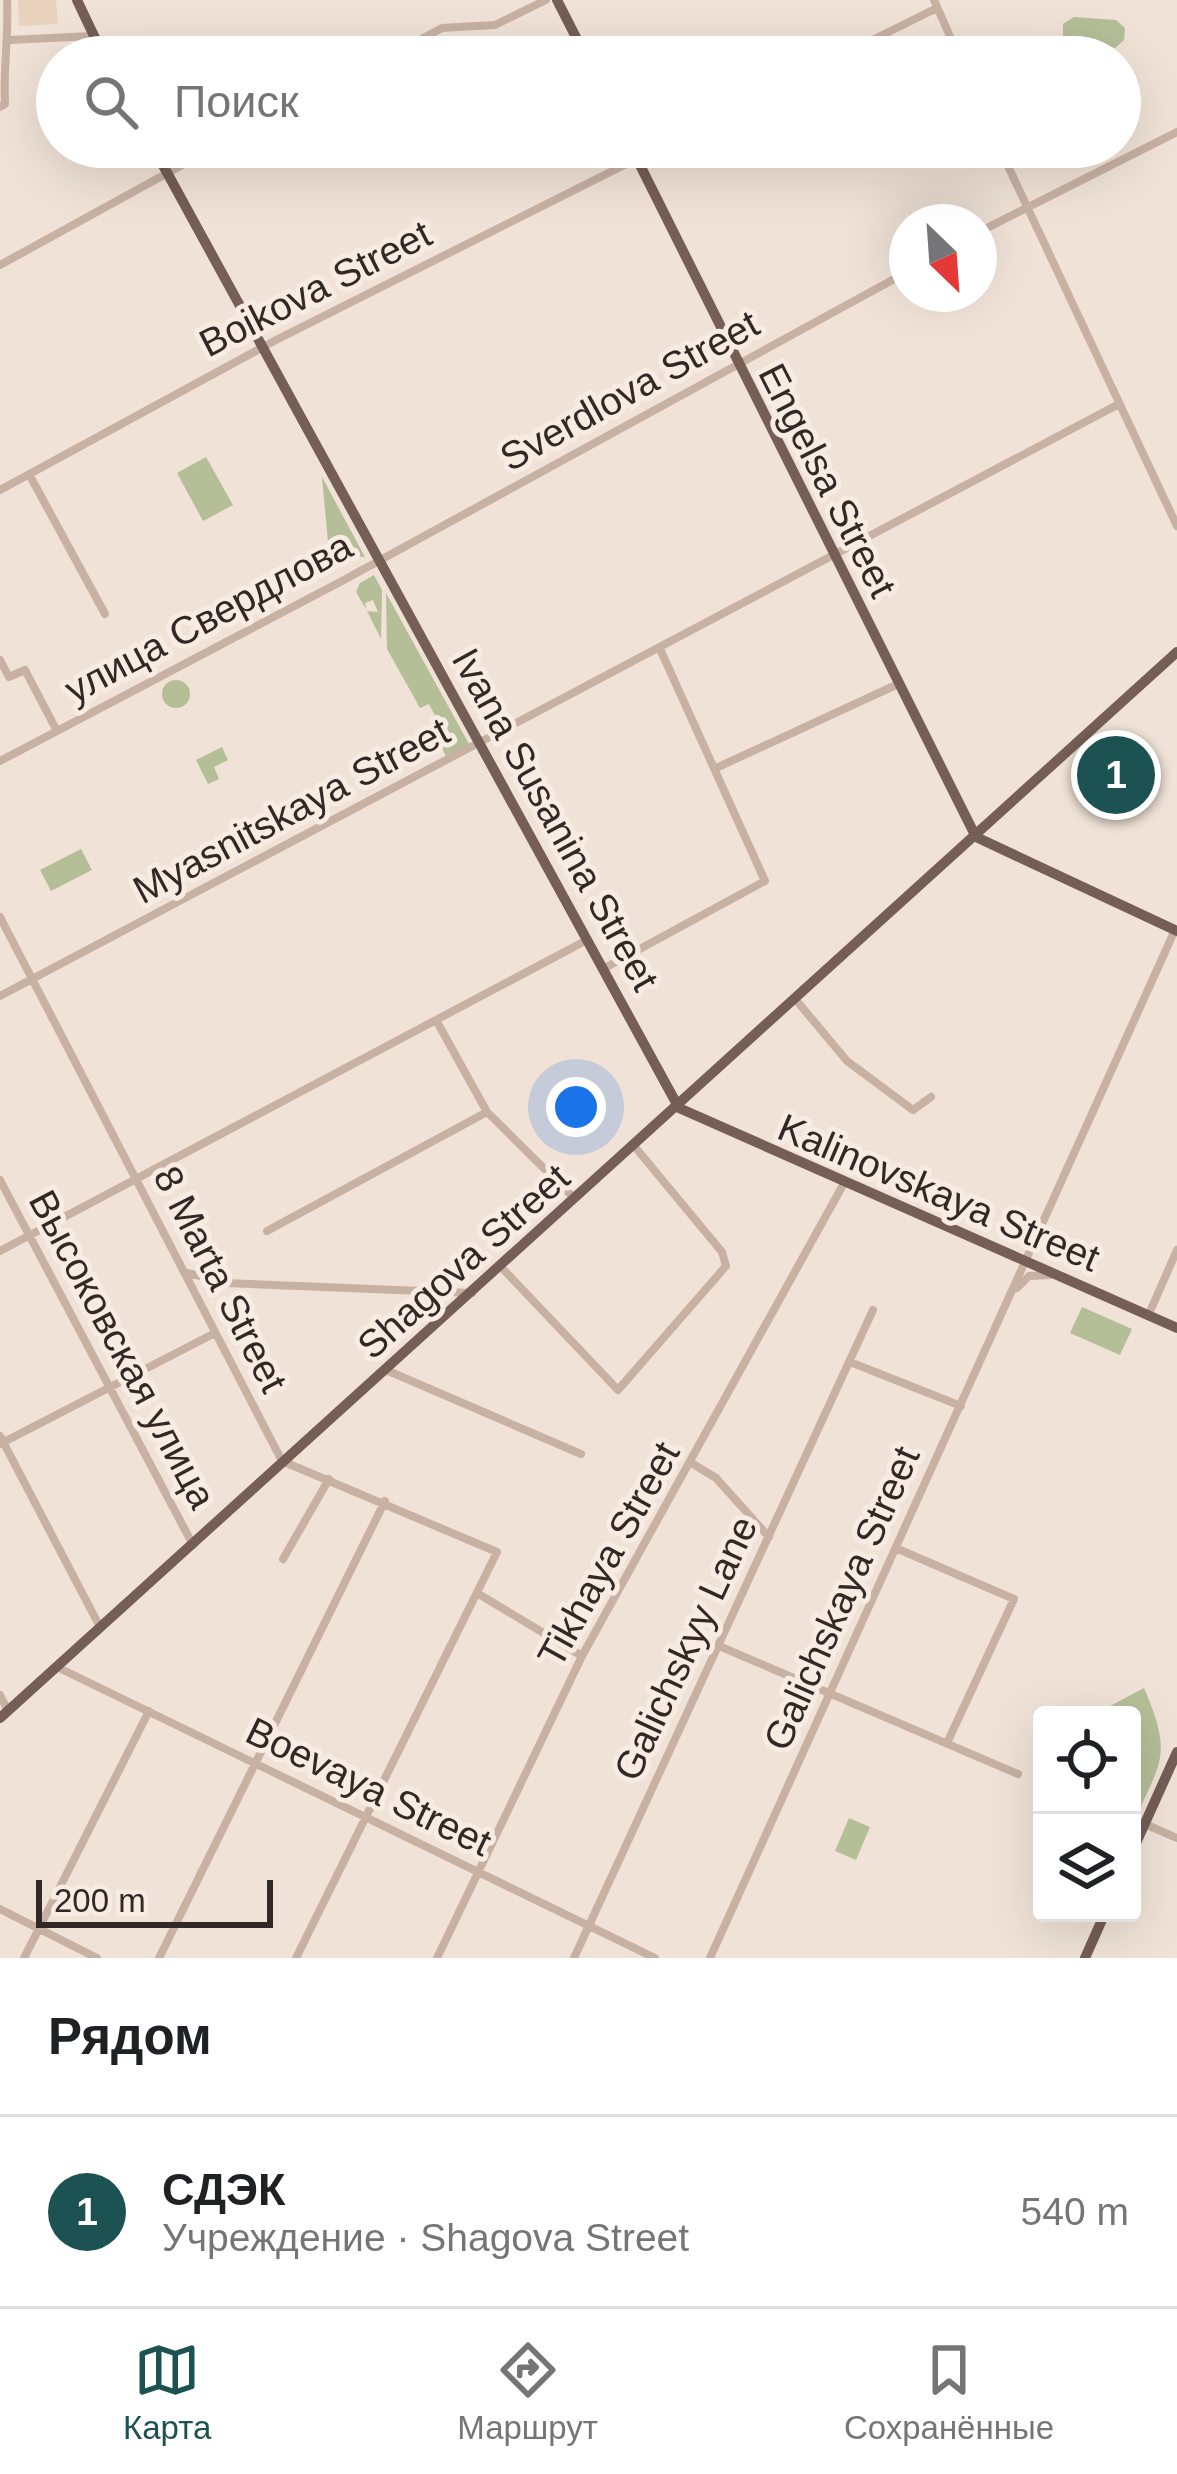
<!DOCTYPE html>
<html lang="ru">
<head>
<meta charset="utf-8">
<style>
	:root { --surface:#fff; --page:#f6f6f6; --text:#202124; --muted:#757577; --line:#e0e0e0; --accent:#1c5352 }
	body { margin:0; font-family:Arial,sans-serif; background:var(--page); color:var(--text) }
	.controls { position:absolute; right:36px; bottom:36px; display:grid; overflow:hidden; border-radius:12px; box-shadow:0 12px 48px #0002 }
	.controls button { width:108px; height:108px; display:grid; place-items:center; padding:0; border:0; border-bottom:3px solid var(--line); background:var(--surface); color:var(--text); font:60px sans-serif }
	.compass { position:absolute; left:889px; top:204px; width:108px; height:108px; border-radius:50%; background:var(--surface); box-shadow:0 12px 48px #0002; rotate:155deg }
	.scale { position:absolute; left:36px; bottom:30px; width:237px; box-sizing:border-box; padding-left:12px; border:6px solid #322825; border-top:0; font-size:33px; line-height:42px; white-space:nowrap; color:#322825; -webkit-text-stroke:9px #f8ece2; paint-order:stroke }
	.you { position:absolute; left:576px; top:1107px; width:42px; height:42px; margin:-30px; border:9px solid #fff; border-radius:50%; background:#1a73e8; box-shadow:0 0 0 18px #1a73e833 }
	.badge { display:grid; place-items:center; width:78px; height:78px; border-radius:50%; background:var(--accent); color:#fff; font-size:39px; font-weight:700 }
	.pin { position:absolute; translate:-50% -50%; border:6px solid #fff; box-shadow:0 3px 12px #0006 }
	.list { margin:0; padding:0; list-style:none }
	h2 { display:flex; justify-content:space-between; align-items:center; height:156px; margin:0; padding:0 48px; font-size:51px }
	h2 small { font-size:39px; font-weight:400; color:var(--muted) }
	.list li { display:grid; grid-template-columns:78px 1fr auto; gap:36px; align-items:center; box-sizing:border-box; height:192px; padding:0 48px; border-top:3px solid var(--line) }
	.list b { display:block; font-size:45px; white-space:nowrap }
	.list p { margin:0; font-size:39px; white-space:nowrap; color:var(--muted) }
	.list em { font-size:39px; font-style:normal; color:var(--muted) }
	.icon { flex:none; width:66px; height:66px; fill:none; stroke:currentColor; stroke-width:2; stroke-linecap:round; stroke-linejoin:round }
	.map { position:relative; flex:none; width:1177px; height:1958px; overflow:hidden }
	.search { position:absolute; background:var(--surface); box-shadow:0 12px 48px #0002; left:36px; right:36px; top:36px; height:132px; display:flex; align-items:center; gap:30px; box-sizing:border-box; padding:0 42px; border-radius:66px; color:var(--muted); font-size:45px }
	.sheet { height:348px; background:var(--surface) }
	nav { display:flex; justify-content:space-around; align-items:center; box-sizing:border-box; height:168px; border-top:3px solid var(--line); background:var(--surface); font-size:33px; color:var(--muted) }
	nav a { display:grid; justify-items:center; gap:6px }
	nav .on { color:var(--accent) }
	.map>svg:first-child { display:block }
	.green { fill:#b4be97 }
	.plaza { fill:#e8d2bd }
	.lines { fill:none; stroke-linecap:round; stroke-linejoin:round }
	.minor { stroke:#c7b1a3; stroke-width:8 }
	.major { stroke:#745e56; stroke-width:10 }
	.labels { text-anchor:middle; stroke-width:10; stroke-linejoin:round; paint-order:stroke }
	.street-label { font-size:39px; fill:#322825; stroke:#f8ece2 }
</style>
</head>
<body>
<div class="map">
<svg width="1177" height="1958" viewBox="0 0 1177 1958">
	<rect width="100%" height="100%" fill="#f0e2d6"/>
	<path class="green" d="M1074,17L1116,20L1125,28L1124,40L1115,48L1063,38V24Z
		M206,457L233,505L203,521L177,473Z
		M322,477L365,557L343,556L328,542Z
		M374,575L382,590L381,639L367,611L378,612L373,600L365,603L366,609L356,592L360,583Z
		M386,593L469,744L446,756L441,746L448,741L429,704L420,708L387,649Z
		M162 694a14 14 0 1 1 28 0a14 14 0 1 1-28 0Z
		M222,747L228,760L214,767L219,779L208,784L196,760Z
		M81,849L92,870L51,891L40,870Z
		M1082,1307L1132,1329L1120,1355L1070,1333Z
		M1144,1688C1174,1758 1160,1760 1132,1827V1715L1097,1713Z
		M849,1818L870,1827L856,1860L835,1851Z"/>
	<path class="plaza" d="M18,0H56L58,24L19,26Z"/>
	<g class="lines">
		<path class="minor" d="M934,0L959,57
			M9,40L92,36
			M388,57L442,28L495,25L546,0
			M838,57L937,8
			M0,107L5,104C3,67 9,36 7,0
			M999,147L1177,526
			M979,232L1177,132
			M0,265L215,147
			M29,474L105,614
			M0,490L276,340L660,147
			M0,660L9,677L25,670L57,731
			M0,761L342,581L907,272
			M716,768L896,685
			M0,917L282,1461L497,1552L296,1958
			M603,969L765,881L660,649
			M0,996L1117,405
			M796,1000L847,1061L913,1110L931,1097
			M436,1020L487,1112L574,1198
			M0,1180L193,1545
			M267,1231L487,1112
			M0,1251L587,940
			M502,1268L618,1390L726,1266L722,1252L635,1147
			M184,1272L226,1283L472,1293
			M1017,1288L1029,1276L1050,1275
			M1148,1316L1177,1250
			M850,1362L961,1406
			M386,1370L581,1454
			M0,1436L100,1627
			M0,1444L215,1333
			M693,1464L716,1478L769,1537
			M898,1549L1014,1599L947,1743
			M283,1559L329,1479
			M477,1593L582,1656
			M719,1646L1018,1774
			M57,1667L655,1958
			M0,1695L8,1711
			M1145,1824L1177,1838
			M0,1909L97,1958
			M24,1958L149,1711
			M159,1958L385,1501
			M437,1958L582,1656L843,1185
			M574,1958L873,1310
			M710,1958L1175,930"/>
		<path class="major" d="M77,0L104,57
			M557,0L586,57
			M153,147L679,1108
			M631,147L976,837L1177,931
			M679,1108L1177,1328
			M0,1718L1177,652
			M1132,1852L1177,1752
			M1085,1958L1105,1913"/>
	</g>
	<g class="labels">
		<g class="street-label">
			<text transform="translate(315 288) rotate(-27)" y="14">Boikova Street</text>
			<text transform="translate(629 390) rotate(-29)" y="14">Sverdlova Street</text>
			<text transform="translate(828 480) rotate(63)" y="14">Engelsa Street</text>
			<text transform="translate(208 617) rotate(-28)" y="14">улица Свердлова</text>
			<text transform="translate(291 810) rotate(-28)" y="14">Myasnitskaya Street</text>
			<text transform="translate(556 819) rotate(61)" y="14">Ivana Susanina Street</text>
			<text transform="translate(939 1192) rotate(23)" y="14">Kalinovskaya Street</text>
			<text transform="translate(463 1261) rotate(-42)" y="14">Shagova Street</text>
			<text transform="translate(221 1279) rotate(63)" y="14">8 Marta Street</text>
			<text transform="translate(123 1349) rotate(62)" y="14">Высоковская улица</text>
			<text transform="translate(608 1554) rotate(-61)" y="14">Tikhaya Street</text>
			<text transform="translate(841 1598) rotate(-66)" y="14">Galichskaya Street</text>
			<text transform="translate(685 1648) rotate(-65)" y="14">Galichskyy Lane</text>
			<text transform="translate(369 1786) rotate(26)" y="14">Boevaya Street</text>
		</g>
	</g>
</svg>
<div class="controls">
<button><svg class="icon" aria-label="locate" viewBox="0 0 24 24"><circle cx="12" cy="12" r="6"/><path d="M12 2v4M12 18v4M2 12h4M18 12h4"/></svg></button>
<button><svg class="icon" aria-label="layers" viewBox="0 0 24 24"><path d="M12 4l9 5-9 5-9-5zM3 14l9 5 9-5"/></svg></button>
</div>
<svg class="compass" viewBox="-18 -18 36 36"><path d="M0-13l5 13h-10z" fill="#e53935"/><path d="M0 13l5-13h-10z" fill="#757577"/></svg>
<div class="scale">200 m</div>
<div class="you"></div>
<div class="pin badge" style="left:1116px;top:775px">1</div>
<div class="search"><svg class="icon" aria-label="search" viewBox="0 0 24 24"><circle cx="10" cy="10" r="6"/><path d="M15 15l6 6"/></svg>Поиск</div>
</div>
<section class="sheet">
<h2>Рядом<small></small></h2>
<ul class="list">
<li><span class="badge">1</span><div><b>СДЭК</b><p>Учреждение · Shagova Street</p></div><em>540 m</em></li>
</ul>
</section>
<nav>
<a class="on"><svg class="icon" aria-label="map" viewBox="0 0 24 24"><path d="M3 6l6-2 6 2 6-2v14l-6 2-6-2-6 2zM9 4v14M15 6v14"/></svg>Карта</a>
<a><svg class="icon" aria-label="directions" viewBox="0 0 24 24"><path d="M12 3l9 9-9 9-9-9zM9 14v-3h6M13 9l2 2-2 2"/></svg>Маршрут</a>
<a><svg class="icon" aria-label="saved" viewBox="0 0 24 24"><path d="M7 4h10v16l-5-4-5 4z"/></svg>Сохранённые</a>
</nav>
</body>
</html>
